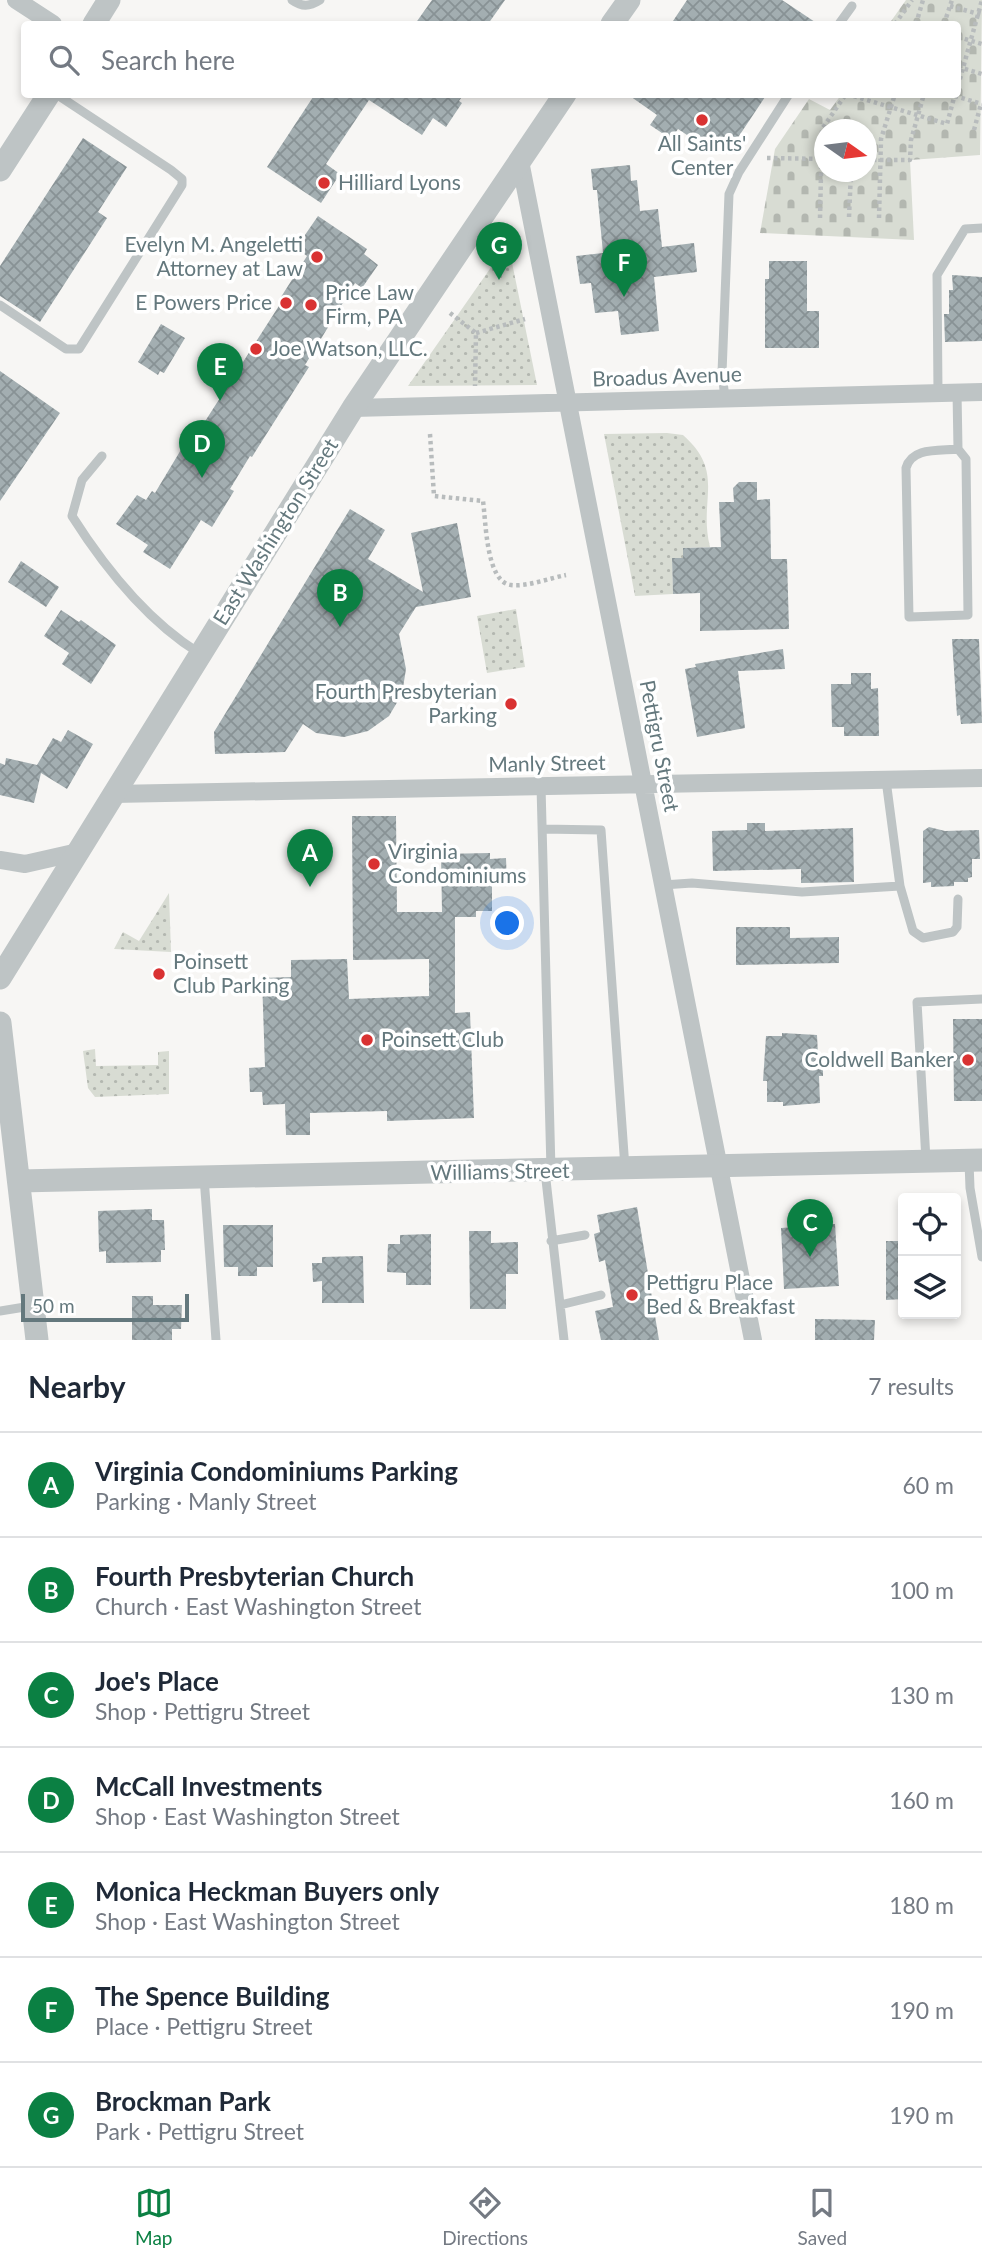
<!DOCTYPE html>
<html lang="en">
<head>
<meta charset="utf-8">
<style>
	:root { --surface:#fff; --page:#f6f6f7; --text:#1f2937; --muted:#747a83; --line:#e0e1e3; --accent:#0b8043 }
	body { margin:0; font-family:Lato,sans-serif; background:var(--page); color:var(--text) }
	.controls { position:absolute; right:21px; bottom:21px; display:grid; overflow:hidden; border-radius:7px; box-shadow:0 4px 10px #0003 }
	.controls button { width:63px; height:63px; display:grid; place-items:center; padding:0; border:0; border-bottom:2px solid var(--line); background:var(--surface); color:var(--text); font:35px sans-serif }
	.compass { position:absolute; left:814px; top:119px; width:63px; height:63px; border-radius:50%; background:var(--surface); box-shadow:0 4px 10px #0003; rotate:104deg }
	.scale { position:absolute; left:21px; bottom:18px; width:168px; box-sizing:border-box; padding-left:7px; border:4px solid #64787d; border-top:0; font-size:19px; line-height:24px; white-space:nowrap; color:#64787d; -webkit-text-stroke:5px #fff; paint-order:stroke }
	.you { position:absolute; left:508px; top:924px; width:24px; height:24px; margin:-18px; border:5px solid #fff; border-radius:50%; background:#1a73e8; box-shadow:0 0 0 10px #1a73e833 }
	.badge { display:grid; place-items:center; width:46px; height:46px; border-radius:50%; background:var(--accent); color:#fff; font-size:23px; font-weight:700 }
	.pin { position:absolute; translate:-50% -58px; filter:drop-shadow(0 2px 4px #0008) }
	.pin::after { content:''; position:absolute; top:37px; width:24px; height:21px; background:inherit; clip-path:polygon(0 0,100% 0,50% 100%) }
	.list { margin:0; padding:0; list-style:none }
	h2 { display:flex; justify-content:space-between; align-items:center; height:91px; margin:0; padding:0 28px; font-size:30px }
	h2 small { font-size:23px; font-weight:400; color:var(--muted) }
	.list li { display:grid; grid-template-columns:46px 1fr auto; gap:21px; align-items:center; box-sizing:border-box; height:105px; padding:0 28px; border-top:2px solid var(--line) }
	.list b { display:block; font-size:26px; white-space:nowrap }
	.list p { margin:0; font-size:23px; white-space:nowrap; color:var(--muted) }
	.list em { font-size:23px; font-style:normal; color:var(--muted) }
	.icon { flex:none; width:38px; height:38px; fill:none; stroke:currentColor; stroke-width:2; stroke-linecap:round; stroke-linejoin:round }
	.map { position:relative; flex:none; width:982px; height:1340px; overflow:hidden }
	.search { position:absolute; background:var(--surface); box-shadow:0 4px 10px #0003; left:21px; right:21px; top:21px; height:77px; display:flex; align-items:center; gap:18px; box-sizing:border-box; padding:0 24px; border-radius:7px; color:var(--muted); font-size:26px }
	.sheet { height:826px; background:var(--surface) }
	nav { display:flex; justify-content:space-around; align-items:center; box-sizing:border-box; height:98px; border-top:2px solid var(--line); background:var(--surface); font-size:19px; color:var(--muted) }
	nav a { display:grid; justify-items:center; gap:4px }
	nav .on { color:var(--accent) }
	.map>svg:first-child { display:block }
	.green { fill:url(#green-dots) }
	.cemetery { fill:url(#cemetery-stones); fill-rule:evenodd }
	.building { fill:url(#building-cross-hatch) }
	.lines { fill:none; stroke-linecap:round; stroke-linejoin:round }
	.path { stroke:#b8bcbd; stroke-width:4.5; stroke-dasharray:3.5 3.5; stroke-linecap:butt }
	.service { stroke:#bec4c5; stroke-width:9 }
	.minor { stroke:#bec4c5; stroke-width:18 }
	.tertiary { stroke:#bec4c5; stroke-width:23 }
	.poi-dot { fill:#d93232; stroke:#fff; stroke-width:2.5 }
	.labels { text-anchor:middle; stroke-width:7; stroke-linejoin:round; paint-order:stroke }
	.poi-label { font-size:21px; fill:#64787d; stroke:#fff; text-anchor:start }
	.street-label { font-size:21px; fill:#64787d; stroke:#fff }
</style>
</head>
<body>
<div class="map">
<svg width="982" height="1340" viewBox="0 0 982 1340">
	<defs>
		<pattern id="green-dots" width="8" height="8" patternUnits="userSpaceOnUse" patternTransform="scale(1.75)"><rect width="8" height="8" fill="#d8dcd3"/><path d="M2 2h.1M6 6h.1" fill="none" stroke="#b3b7b0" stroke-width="1.8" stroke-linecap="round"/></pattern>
		<pattern id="cemetery-stones" width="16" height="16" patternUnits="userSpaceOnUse" patternTransform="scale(1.75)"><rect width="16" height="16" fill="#d8dcd3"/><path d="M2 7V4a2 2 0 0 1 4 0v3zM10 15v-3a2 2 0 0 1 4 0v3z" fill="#b3b7b0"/></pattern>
		<pattern id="building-cross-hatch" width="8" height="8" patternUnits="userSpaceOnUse" patternTransform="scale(1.75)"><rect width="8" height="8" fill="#a3aeb1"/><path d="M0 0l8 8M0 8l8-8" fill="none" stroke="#889295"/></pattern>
	</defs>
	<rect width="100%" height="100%" fill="#f7f6f4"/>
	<path class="green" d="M508,243L537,385L408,386Z
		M667,433L683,435C726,473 698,499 710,547L683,548V558H672L673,594L635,596L604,434Z
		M516,609L525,667L487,673L477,616Z
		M169,893L171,952L114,949L123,932L139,941Z
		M95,1049L96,1066L158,1065V1052L169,1051V1094L95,1097L88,1088L83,1051Z"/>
	<path class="cemetery" d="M906,0H982L980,155L910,160L914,240L760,233L775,149L809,99L830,110L841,95L958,94V24H889ZM824,130H866V172H824Z"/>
	<path class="building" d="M432,0H505L488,24H415Z
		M687,0H782L818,24H671Z
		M315,94H464L459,101L462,103L446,127L433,118L422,135L369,100L326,164L340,174L321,203L267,167Z
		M627,94H767L727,154L718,148L714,153L678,129L671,139L650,125L657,115Z
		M83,138L127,167L98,212L107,218L40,322L0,296V266Z
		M630,165L631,181L637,180L640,211L658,209L662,247L694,243L697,272L654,277L659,331L621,335L618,311L595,313L591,283L580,284L576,256L603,253L597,190H593L591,169Z
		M318,216L367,249L364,254L378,265L362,288L355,283L305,365L309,367L252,457L250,456L230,489L234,491L212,527L201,520L170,569L143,552L148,545L116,524L137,495L146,500L152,491L155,493L182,448L186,451L284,298L281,297L307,256L296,248Z
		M769,261H807V311H819V348H765V279H769Z
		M952,275L982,277V341L945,342L944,314H949V290H953Z
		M161,324L185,338L164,373L160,371L158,375L138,362Z
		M0,371L60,413L0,501Z
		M739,482H757V500L770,499L771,559H787L789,629L700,631V593L673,594L672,558H683V548L721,547L719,502H734L733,488Z
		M350,509L385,530L368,559L423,592L411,533L457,523L471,597L416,607L399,634L406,669L402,694L389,716L368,731L344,737L316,733L303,724L285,752L215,754L214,732Z
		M21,561L59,587L46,607L8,582Z
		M61,610L79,622L81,620L116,645L91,684L62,664L69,653L44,636Z
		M952,639H979L982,723L961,724L960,715L957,716Z
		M783,649L785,669L738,671L745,728L697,737L685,669L696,667L695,664Z
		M851,673H871V689L878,688L879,736H844V727H832L831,684H851Z
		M68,730L93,744L67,789L41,773L34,803L0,795V763L5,765L6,758L37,765L53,738L61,742Z
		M352,816H396L397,912H442L441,854L490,853V859L506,858L507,885H492V911H476V917H455V1013L470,1012L474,1118L387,1121V1111L310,1113V1135H286L285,1104L263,1105L262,1092H250L249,1068L265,1067L262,978L291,977V960L347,959L349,999L429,996V959L353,960Z
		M747,823H765V831L853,828L854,882L801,883V869L713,871L712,831L747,830Z
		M929,827L945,831L979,830L980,859H972V877L968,878V882H954V886L931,887V882L923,883V831Z
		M736,927H790V938L839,937V963L736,965Z
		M953,1019H982V1101H954Z
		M782,1033L817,1035L818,1055H823V1076H819L820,1103L783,1106V1102H767V1081H763L766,1036H782Z
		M637,1207L659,1340H601L595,1311L613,1307L605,1260L599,1262L594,1234L600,1232L597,1215Z
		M152,1209V1220H164L165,1250H161V1262L106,1263V1251L99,1252L98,1211Z
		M835,1224L839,1286L784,1289L781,1228Z
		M223,1225H273V1267H257V1276H238V1267H224Z
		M469,1231H491V1243L518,1242V1274H506V1309H470Z
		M431,1234V1285H406V1273L387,1272L388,1244H400V1235Z
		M886,1241H903V1299L886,1300Z
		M363,1256L364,1303H322V1281L313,1282L312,1263H322V1257Z
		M132,1296H153V1305H182L181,1329H172V1340H132Z
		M815,1319L875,1320L874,1340H815Z"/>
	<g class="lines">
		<path class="path" d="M950,6L982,15
			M895,24L912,0
			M916,24L923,0
			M944,24L952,0
			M958,37L982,44
			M958,67L982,74
			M958,86L982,0
			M847,94L947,124L955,94
			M948,94L982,104
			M974,130L981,104
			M767,158L824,159
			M866,160H910L911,140L924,94
			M849,217L851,172
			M820,218L822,129L846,94
			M879,218L881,139L895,94
			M450,313L476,333L475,386
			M476,333L525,319
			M430,434L434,496L483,501C486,522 486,582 511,585C527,587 550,578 566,575"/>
		<path class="service" d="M292,0C302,7 309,7 320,0
			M839,24L852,6
			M0,305L66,349H79L182,185V179L171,170L56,94
			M957,392L958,449L966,459L968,615L909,617L906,468C912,447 939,451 958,449
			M938,393L937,275L965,229L982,228
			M725,398L722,373L729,194L739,172L789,94
			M102,456L82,480L72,516C105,568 146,620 199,653
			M886,780L900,886L913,931L923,938L953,932L957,927L958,899
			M541,786L551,1170
			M543,829L601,830L625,1168
			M663,885L692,883L802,892L900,886
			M926,1160L917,1002L982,999
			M969,1162L970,1188L982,1257
			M545,1171L564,1340
			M204,1177L216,1340
			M551,1241L585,1235
			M560,1305L601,1295
			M0,1311L31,1306"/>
		<path class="minor" d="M16,0L53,24
			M520,161L753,1340
			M353,408L982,392
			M113,794L982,778
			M0,860L25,864L78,852"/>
		<path class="tertiary" d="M94,24L109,0
			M612,24L629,0
			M0,170L49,94
			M0,978L353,408L565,94
			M0,1023L37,1340
			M19,1181L982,1160"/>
	</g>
	<g class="poi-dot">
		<circle cx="702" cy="120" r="7"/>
		<circle cx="324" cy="183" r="7"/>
		<circle cx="317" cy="257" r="7"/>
		<circle cx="286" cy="303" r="7"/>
		<circle cx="311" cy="305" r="7"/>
		<circle cx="256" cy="349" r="7"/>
		<circle cx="511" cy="704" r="7"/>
		<circle cx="374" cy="864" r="7"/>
		<circle cx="159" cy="974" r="7"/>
		<circle cx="367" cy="1040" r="7"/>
		<circle cx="968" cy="1060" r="7"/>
		<circle cx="632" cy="1295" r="7"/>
	</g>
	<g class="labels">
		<g class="poi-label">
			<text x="702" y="151" text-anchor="middle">All Saints'<tspan x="702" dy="24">Center</tspan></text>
			<text x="338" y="190">Hilliard Lyons</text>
			<text x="303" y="252" text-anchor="end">Evelyn M. Angeletti<tspan x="303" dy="24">Attorney at Law</tspan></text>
			<text x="325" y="300">Price Law<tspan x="325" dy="24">Firm, PA</tspan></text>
			<text x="272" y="310" text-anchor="end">E Powers Price</text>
			<text x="270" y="356">Joe Watson, LLC.</text>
			<text x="497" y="699" text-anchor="end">Fourth Presbyterian<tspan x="497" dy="24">Parking</tspan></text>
			<text x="388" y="859">Virginia<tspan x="388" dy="24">Condominiums</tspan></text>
			<text x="173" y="969">Poinsett<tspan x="173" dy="24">Club Parking</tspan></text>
			<text x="381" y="1047">Poinsett Club</text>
			<text x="954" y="1067" text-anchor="end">Coldwell Banker</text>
			<text x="646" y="1290">Pettigru Place<tspan x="646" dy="24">Bed &amp; Breakfast</tspan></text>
		</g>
		<g class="street-label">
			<text transform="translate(667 377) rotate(-2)" y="7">Broadus Avenue</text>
			<text transform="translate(276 532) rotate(-58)" y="7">East Washington Street</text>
			<text transform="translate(659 746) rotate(79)" y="7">Pettigru Street</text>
			<text transform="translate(547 764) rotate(-1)" y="7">Manly Street</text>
			<text transform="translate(500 1172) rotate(-1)" y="7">Williams Street</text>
		</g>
	</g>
</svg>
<div class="controls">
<button><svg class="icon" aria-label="locate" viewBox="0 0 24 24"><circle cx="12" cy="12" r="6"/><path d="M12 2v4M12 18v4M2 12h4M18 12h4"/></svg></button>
<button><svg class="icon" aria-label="layers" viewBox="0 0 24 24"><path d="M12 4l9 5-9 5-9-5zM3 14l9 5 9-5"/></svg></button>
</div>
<svg class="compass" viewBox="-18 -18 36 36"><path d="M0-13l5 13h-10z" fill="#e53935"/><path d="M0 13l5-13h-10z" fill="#747a83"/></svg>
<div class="scale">50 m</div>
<div class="you"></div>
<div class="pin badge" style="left:310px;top:887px">A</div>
<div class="pin badge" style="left:340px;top:627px">B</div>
<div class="pin badge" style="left:810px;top:1257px">C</div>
<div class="pin badge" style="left:202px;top:478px">D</div>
<div class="pin badge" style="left:220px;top:401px">E</div>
<div class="pin badge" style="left:624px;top:297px">F</div>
<div class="pin badge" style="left:499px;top:280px">G</div>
<div class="search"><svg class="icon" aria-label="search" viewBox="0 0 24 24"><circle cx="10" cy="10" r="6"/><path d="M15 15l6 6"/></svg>Search here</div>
</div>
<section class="sheet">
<h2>Nearby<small>7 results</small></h2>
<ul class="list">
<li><span class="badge">A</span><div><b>Virginia Condominiums Parking</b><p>Parking · Manly Street</p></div><em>60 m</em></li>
<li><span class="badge">B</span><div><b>Fourth Presbyterian Church</b><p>Church · East Washington Street</p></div><em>100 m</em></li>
<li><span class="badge">C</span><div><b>Joe's Place</b><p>Shop · Pettigru Street</p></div><em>130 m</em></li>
<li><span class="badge">D</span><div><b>McCall Investments</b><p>Shop · East Washington Street</p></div><em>160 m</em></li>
<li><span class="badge">E</span><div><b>Monica Heckman Buyers only</b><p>Shop · East Washington Street</p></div><em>180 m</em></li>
<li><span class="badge">F</span><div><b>The Spence Building</b><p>Place · Pettigru Street</p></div><em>190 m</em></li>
<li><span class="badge">G</span><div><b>Brockman Park</b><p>Park · Pettigru Street</p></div><em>190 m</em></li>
</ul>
</section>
<nav>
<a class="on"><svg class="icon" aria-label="map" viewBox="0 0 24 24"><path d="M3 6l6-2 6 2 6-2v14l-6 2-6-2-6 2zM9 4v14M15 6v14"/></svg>Map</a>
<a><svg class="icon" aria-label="directions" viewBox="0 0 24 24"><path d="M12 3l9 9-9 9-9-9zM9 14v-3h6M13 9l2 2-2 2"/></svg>Directions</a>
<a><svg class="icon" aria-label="saved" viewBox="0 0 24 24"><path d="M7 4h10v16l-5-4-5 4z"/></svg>Saved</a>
</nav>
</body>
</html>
